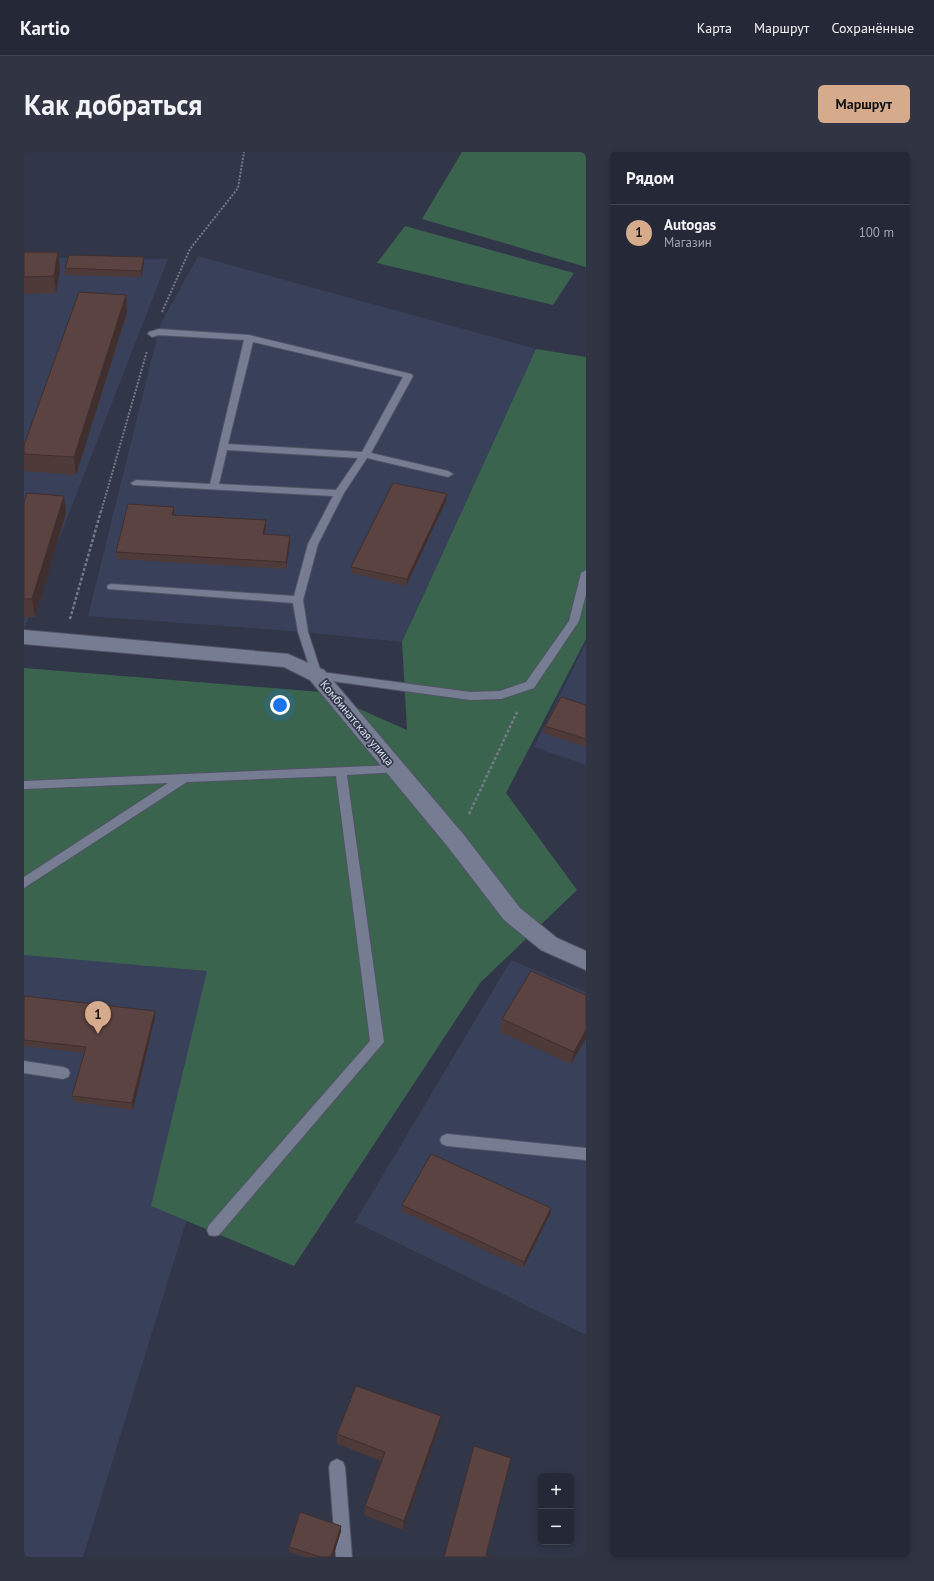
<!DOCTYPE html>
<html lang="ru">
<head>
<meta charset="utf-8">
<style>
	:root { --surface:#252837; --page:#313442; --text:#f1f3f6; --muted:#a3a6ad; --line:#424452; --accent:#d6ab8b }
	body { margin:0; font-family:"PT Sans",sans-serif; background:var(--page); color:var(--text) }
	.controls { position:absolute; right:12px; bottom:12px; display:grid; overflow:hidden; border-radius:6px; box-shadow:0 2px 10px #0003 }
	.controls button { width:36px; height:36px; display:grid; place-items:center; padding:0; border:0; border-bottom:1px solid var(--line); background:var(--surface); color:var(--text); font:20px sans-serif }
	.you { position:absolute; left:256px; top:553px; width:14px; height:14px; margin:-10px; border:3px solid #fff; border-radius:50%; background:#1a73e8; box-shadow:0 0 0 6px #1a73e833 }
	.badge { display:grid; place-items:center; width:26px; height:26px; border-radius:50%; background:var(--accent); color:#111; font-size:13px; font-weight:700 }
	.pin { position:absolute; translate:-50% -33px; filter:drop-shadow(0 1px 2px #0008) }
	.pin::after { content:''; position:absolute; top:21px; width:14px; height:12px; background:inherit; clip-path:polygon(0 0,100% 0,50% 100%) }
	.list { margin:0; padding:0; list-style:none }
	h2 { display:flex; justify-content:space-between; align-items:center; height:52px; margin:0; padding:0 16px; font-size:17px }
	h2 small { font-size:13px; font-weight:400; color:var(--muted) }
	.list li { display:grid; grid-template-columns:26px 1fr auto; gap:12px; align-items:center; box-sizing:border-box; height:56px; padding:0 16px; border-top:1px solid var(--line) }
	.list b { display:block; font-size:15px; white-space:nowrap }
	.list p { margin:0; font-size:13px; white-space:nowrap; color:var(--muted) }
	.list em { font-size:13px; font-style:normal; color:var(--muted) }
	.map { position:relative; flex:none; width:562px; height:1405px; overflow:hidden; border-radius:6px }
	header { display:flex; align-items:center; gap:24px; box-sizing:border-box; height:56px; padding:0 20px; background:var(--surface); border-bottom:1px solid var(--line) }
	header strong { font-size:19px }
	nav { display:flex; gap:22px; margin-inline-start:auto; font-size:14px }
	.intro { display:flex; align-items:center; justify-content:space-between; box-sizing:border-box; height:96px; padding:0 24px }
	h1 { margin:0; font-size:28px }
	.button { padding:10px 18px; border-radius:6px; background:var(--accent); color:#111; font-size:14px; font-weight:700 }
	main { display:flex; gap:24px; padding:0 24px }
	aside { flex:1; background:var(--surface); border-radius:6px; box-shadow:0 2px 10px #0003 }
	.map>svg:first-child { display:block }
	.built { fill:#394059 }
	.green { fill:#3a644e }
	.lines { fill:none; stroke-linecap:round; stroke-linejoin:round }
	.service-casing { stroke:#505464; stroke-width:2 }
	.minor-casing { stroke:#505464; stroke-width:2 }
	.path-far1 { stroke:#747989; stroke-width:2; stroke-dasharray:2 1.5; stroke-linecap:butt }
	.path { stroke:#747989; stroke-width:2.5; stroke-dasharray:3 2; stroke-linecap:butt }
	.service { fill:#767c92; fill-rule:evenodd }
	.minor { fill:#767c92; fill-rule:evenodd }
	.wall { fill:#4e3a38 }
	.shaded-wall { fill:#402f2e }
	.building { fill:#5b4341; stroke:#402f2e }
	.labels { text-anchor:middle; stroke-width:3.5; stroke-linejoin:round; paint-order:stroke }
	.street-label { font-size:12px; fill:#dce0ec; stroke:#313649 }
</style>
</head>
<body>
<header>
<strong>Kartio</strong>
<nav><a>Карта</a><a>Маршрут</a><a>Сохранённые</a></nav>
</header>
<div class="intro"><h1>Как добраться</h1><a class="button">Маршрут</a></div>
<main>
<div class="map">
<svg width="562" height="1405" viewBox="0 0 562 1405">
	<rect width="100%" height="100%" fill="#313649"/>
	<path class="built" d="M174,104L512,197L378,490L279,480L64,464L136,173Z
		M0,105L144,107L0,477Z
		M562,491V613L510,595Z
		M0,524L270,556L191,976L59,1405H0Z
		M487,808L562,840V1183L331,1070Z"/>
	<path class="green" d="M438,0H562V115L398,67Z
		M381,74L550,121L529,153L353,111Z
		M512,197L562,205V487L482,641L553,738L456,831L270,1114L127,1054L183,819L0,803V516L297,540L383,578L378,490Z"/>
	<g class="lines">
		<g class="service-casing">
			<path id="service" d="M135,177L225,183L387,222L389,224L347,301L424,319L429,322L424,325L343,306L320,341L294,392L279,448L284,480L297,520L446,540L476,539L502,530L545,469L557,421L562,418V442L555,469L510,536L477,547L446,548L293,527L289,526L288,523L274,480L269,451L84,437L83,435L84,433L88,432L270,444L284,392L309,344L109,333L107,331L112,328L186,332L220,188L135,183L128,185L124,182L125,180ZM229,190L379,225L338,300L204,292ZM203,298L334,306L312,338L195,332Z
				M371,613L375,614L377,617L375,620L323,623L360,890L195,1083L190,1084L185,1083L183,1078L185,1073L346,889L312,624L163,630L0,736V725L144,631L0,637V629Z
				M0,909L39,915L44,917L46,921L44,925L39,927L0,921Z
				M423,982L562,996V1008L423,994L418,992L416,988L418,984Z
				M313,1307L319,1310L321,1315L328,1405H312L305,1315L307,1310Z"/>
		</g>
		<g class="minor-casing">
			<path id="minor" d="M0,478L264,502L300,518L440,683L496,756L533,786L562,799V818L517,798L480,768L424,695L286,528L260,515L0,492Z"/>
		</g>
		<path class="path-far1" d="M138,160L166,97L214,36L220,0
			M77,360L123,199"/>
		<path class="path" d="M46,467L77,359
			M445,662L494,558"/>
		<use href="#service" class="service"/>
		<use href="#minor" class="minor"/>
	</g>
	<path class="wall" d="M0,100H34L36,117L32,141L0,142Z
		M120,111L117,125L41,123V116Z
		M102,143L103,160L52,323L0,319V293Z
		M40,344L42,361L11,465H0V350Z
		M422,349L382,434L327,421V415Z
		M150,355V363L242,368V375L241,382L266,384V391L262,417L93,407L92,400Z
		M562,553V595L520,581L521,574Z
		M562,843V886L547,912L476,880L478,867Z
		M0,844L131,865L109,958L50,950L48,944L60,901L0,894Z
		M378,1053L527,1056L526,1062L499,1116L377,1059Z
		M415,1275L379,1378L340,1363L341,1354L357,1309L313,1292V1282Z
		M317,1379L309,1405H282L265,1400V1395Z"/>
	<path class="shaded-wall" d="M34,100L36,117L32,141L30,124Z
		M120,105V111L117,125V119Z
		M102,143L103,160L52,323L50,305Z
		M423,342L422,349L382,434L383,427Z
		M40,344L42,361L11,465L8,447Z
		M150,355V362L148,370V363Z
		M242,368V375L239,389V382Z
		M266,384V391L262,417V410Z
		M131,859V865L109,958L108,951Z
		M562,878V886L547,912L550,900Z
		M527,1056L526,1062L499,1116L500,1110Z
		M417,1264L415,1275L379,1378L380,1369Z
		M317,1374V1379L309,1405H307Z"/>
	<path class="building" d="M0,100H34L30,124L0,125Z
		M45,103L120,105L117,119L41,116Z
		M55,140L102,143L50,305L0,302V293Z
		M369,331L423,342L383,427L327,415Z
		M3,341L40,344L8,447H0V350Z
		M104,352L150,355L148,363L242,368L239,382L266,384L262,410L92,400Z
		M537,545L562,553V587L521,574Z
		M507,819L562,843V878L550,900L478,867Z
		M0,844L131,859L108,951L48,944L62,895L0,888Z
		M407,1002L527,1056L500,1110L378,1053Z
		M332,1234L417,1264L380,1369L341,1354L361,1300L313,1282Z
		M450,1294L487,1306L462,1403L469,1405H420Z
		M276,1360L317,1374L307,1405H297L265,1395Z"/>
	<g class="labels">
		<g class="street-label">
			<text transform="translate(333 571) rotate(50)" y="4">Комбинатская улица</text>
		</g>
	</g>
</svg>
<div class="controls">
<button>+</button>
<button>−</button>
</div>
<div class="you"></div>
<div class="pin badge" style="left:74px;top:882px">1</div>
</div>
<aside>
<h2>Рядом<small></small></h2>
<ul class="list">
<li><span class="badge">1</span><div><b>Autogas</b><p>Магазин</p></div><em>100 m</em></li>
</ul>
</aside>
</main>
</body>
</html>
